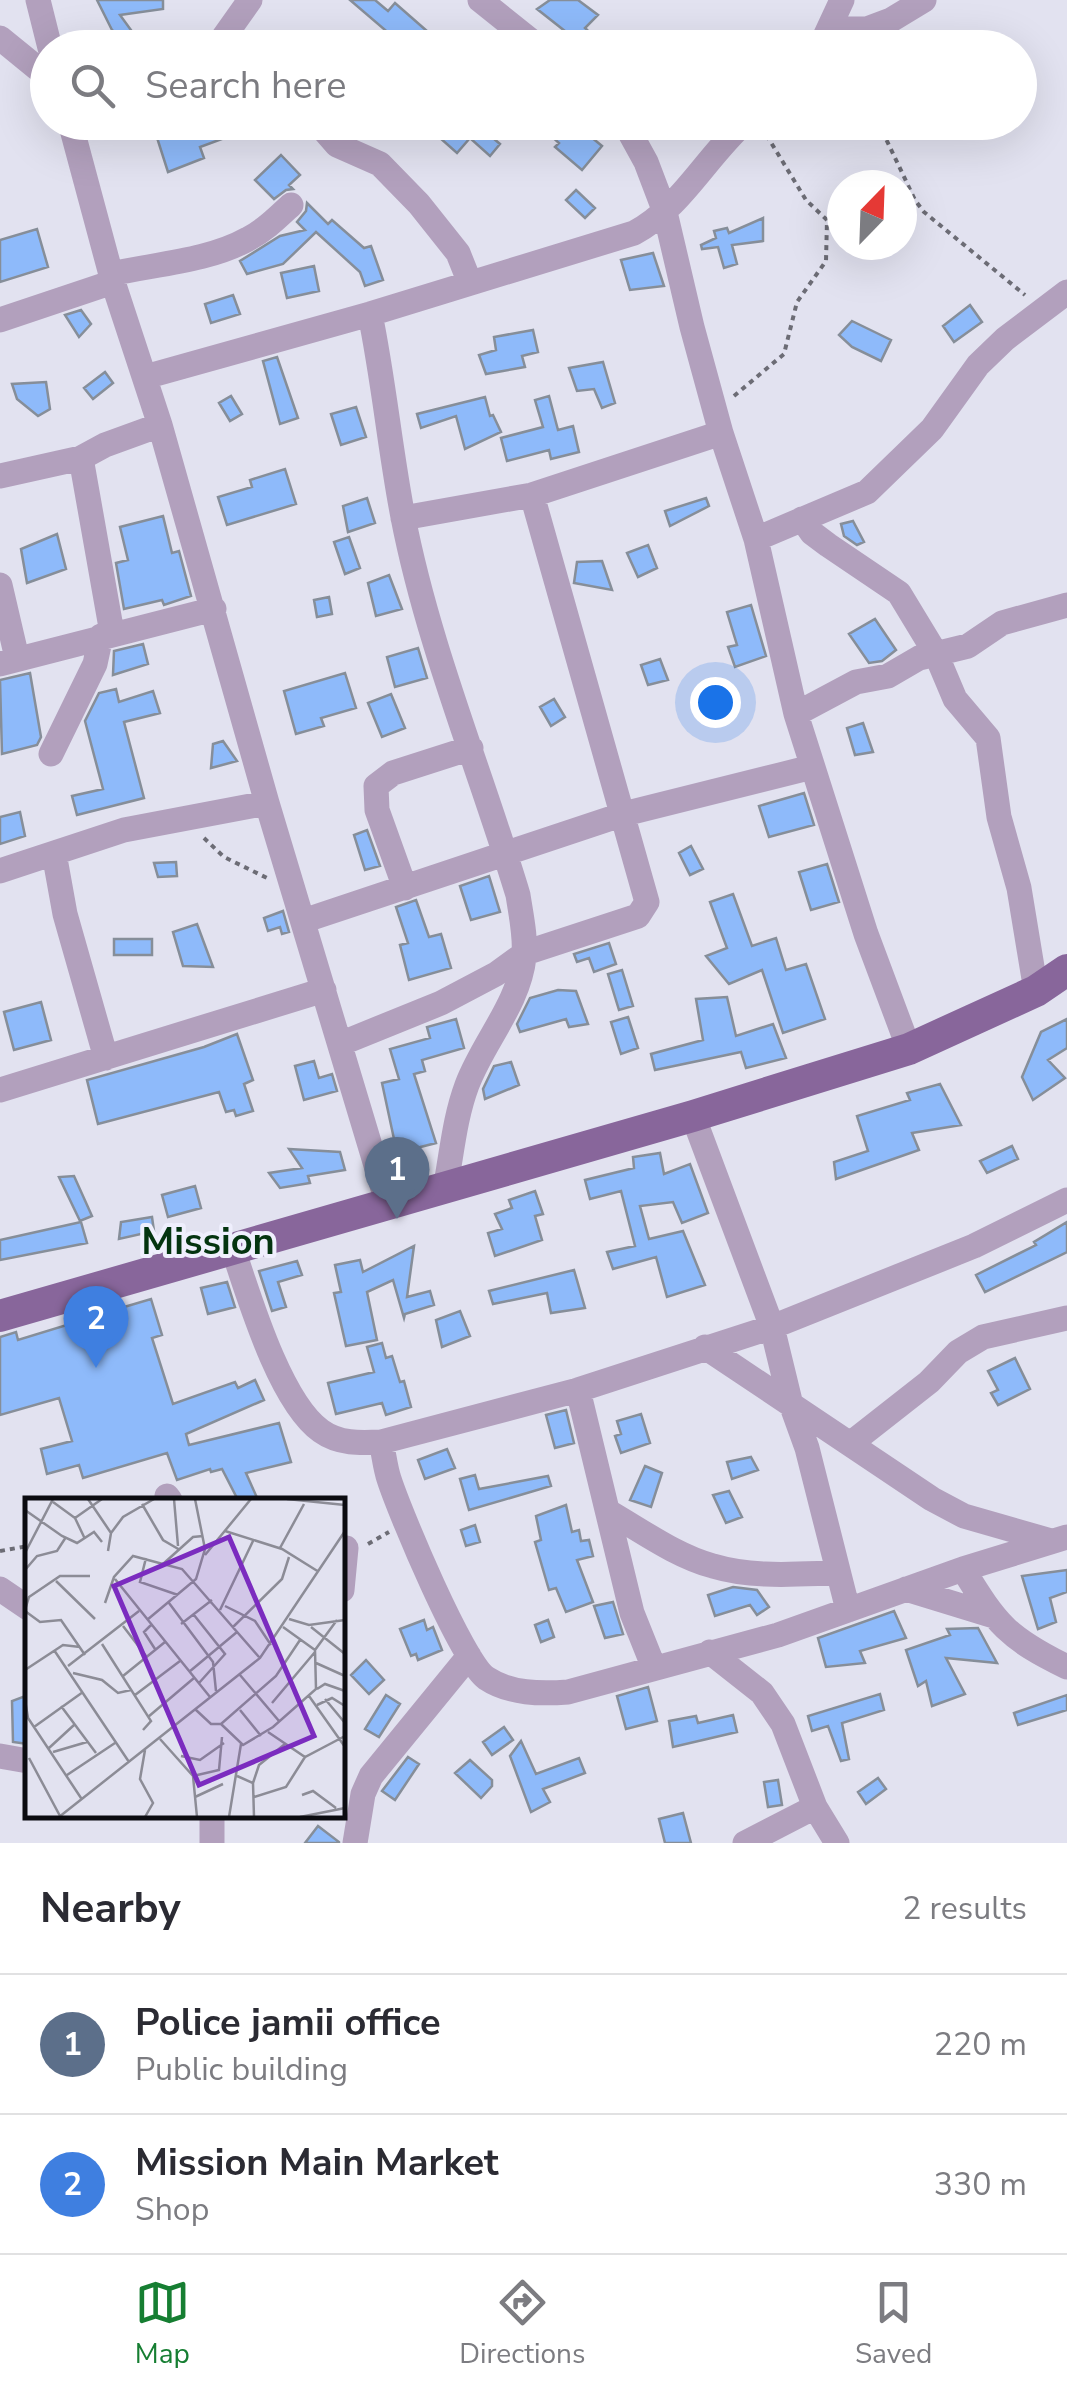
<!DOCTYPE html>
<html lang="en">
<head>
<meta charset="utf-8">
<style>
	:root { --surface:#fff; --page:#f7f7f7; --text:#2b2b33; --muted:#7c7c81; --line:#e1e1e2; --accent:#167e32 }
	body { margin:0; font-family:"Nunito Sans",sans-serif; background:var(--page); color:var(--text) }
	.compass { position:absolute; left:827px; top:170px; width:90px; height:90px; border-radius:50%; background:var(--surface); box-shadow:0 10px 40px #0002; rotate:23deg }
	.you { position:absolute; left:715px; top:702px; width:35px; height:35px; margin:-25px; border:8px solid #fff; border-radius:50%; background:#1a73e8; box-shadow:0 0 0 15px #1a73e833 }
	.badge { display:grid; place-items:center; width:65px; height:65px; border-radius:50%; background:var(--accent); color:#fff; font-size:32px; font-weight:700 }
	.pin { position:absolute; translate:-50% -82px; filter:drop-shadow(0 2px 5px #0008) }
	.pin::after { content:''; position:absolute; top:52px; width:35px; height:30px; background:inherit; clip-path:polygon(0 0,100% 0,50% 100%) }
	.list { margin:0; padding:0; list-style:none }
	h2 { display:flex; justify-content:space-between; align-items:center; height:130px; margin:0; padding:0 40px; font-size:42px }
	h2 small { font-size:32px; font-weight:400; color:var(--muted) }
	.list li { display:grid; grid-template-columns:65px 1fr auto; gap:30px; align-items:center; box-sizing:border-box; height:140px; padding:0 40px; border-top:2px solid var(--line) }
	.list b { display:block; font-size:38px; white-space:nowrap }
	.list p { margin:0; font-size:32px; white-space:nowrap; color:var(--muted) }
	.list em { font-size:32px; font-style:normal; color:var(--muted) }
	.icon { flex:none; width:55px; height:55px; fill:none; stroke:currentColor; stroke-width:2; stroke-linecap:round; stroke-linejoin:round }
	.map { position:relative; flex:none; width:1067px; height:1843px; overflow:hidden }
	.search { position:absolute; background:var(--surface); box-shadow:0 10px 40px #0002; left:30px; right:30px; top:30px; height:110px; display:flex; align-items:center; gap:25px; box-sizing:border-box; padding:0 35px; border-radius:55px; color:var(--muted); font-size:38px }
	.sheet { height:410px; background:var(--surface) }
	nav { display:flex; justify-content:space-around; align-items:center; box-sizing:border-box; height:140px; border-top:2px solid var(--line); background:var(--surface); font-size:28px; color:var(--muted) }
	nav a { display:grid; justify-items:center; gap:5px }
	nav .on { color:var(--accent) }
	.map>svg:first-child { display:block }
	.building { fill:#8ebafa; stroke:#868e99; stroke-width:2.5 }
	.lines { fill:none; stroke-linecap:round; stroke-linejoin:round }
	.path { stroke:#6c6c75; stroke-width:4; stroke-dasharray:5 5; stroke-linecap:butt }
	.minor { stroke:#b2a0bd; stroke-width:25 }
	.major { stroke:#88669b; stroke-width:32 }
	.labels { text-anchor:middle; stroke-width:8; stroke-linejoin:round; paint-order:stroke }
	.quarter-label { font-size:38px; font-weight:bold; fill:#043410; stroke:#efeffd }
	.inset-road { fill:none; stroke:#8c8c96; stroke-width:2.5 }
	.view { fill:#7b2cbf; fill-opacity:0.15; stroke:#7b2cbf; stroke-width:5 }
	.inset-edge { fill:none; stroke:#0b0b10; stroke-width:5 }
</style>
</head>
<body>
<div class="map">
<svg width="1067" height="1843" viewBox="0 0 1067 1843">
	<rect width="100%" height="100%" fill="#e2e2f0"/>
	<path class="building" d="M97,0H163V9L120,15L144,48H103L119,36L112,30Z
		M350,0H375L388,11L395,3L428,32L415,48H394L386,40L391,35Z
		M550,0H578L598,15L585,28L606,48H567L575,39L537,9Z
		M152,122H190L192,128L207,122H225L230,136L200,147L204,158L168,172Z
		M422,122H506L493,138L500,144L490,156L470,138L457,153Z
		M536,122H573L602,146L582,170L555,147L559,143Z
		M281,155L300,175L289,185L293,189L286,190L274,199L255,180Z
		M576,190L595,208L585,218L566,200Z
		M307,203L328,224L332,220L364,248L371,246L383,280L365,286L360,272L316,232L283,264L247,274L240,261L280,236L305,230L297,222L306,211Z
		M763,218V241L732,245L737,264L724,268L718,247L702,249L701,245L716,238L714,231L727,228L729,233Z
		M37,229L48,267L0,282V240Z
		M653,253L664,286L630,290L621,260Z
		M314,266L319,291L287,298L281,273Z
		M233,295L240,314L211,323L205,304Z
		M970,305L982,322L954,342L943,326Z
		M81,310L91,324L79,337L65,315Z
		M852,321L891,340L881,361L852,347L839,335Z
		M533,330L538,352L522,356L525,367L486,374L479,355L496,350L494,337Z
		M277,357L298,418L280,424L263,361Z
		M603,362L615,403L602,408L594,389L577,391L569,368Z
		M105,372L113,383L93,399L84,388Z
		M46,382L50,409L38,416L17,399L12,384Z
		M231,396L242,414L230,421L219,403Z
		M549,396L558,430L573,426L579,452L551,459L549,450L507,461L501,438L543,427L535,400Z
		M485,397L490,416L493,415L501,432L465,449L456,416L421,428L417,414Z
		M356,407L366,437L341,445L331,414Z
		M285,469L296,504L227,525L218,497L252,487L250,480Z
		M367,498L375,523L348,532L343,506Z
		M706,498L709,506L670,526L665,511Z
		M163,516L172,553L179,551L191,596L164,605L162,600L124,609L116,563L128,560L120,527Z
		M853,521L864,542L857,545L844,536L841,524Z
		M57,534L66,569L27,583L21,549Z
		M349,537L360,568L345,574L334,542Z
		M648,545L657,568L638,577L627,553Z
		M602,561L612,590L574,583L577,562Z
		M389,575L402,609L376,616L368,583Z
		M329,597L332,614L317,617L314,600Z
		M751,605L766,656L735,667L728,647L737,645L727,612Z
		M875,619L896,650L882,661L869,663L849,634Z
		M143,644L148,664L113,675L114,651Z
		M418,648L427,678L395,687L387,657Z
		M660,659L668,680L648,685L641,665Z
		M30,673L41,737L37,745L2,754L0,680Z
		M345,673L356,708L321,718L324,726L296,734L284,691Z
		M116,689L119,702L153,691L160,713L124,722L144,798L77,815L72,796L103,789L85,721L99,693Z
		M391,694L405,728L382,737L368,703Z
		M554,699L565,717L551,726L540,707Z
		M863,723L873,752L855,755L847,728Z
		M223,741L237,761L211,768L213,744Z
		M804,793L814,825L769,837L759,806Z
		M20,812L25,836L0,844V817Z
		M367,830L380,866L365,870L354,835Z
		M691,846L703,869L690,875L679,853Z
		M176,862L177,876L158,877L154,863Z
		M827,864L839,902L811,910L799,872Z
		M489,876L500,912L471,920L460,886Z
		M733,894L752,946L776,938L786,970L806,964L825,1019L783,1033L762,970L729,984L706,956L727,948L710,902Z
		M416,900L429,937L441,934L451,968L409,980L400,945L408,943L396,907Z
		M283,911L289,932L282,934L280,927L268,931L264,918Z
		M197,924L213,967L183,966L173,932Z
		M114,939H152V955H114Z
		M609,943L616,964L594,972L589,958L577,962L574,954Z
		M622,970L633,1006L619,1010L608,974Z
		M558,990L576,991L588,1024L569,1027L566,1019L520,1032L517,1024L530,998Z
		M727,997L736,1036L773,1024L786,1058L746,1068L741,1052L655,1070L651,1054L703,1040L696,999Z
		M41,1002L51,1040L14,1050L4,1012Z
		M628,1017L638,1048L621,1054L611,1022Z
		M456,1019L464,1048L422,1060L425,1071L414,1074L436,1143L397,1153L382,1083L399,1079L390,1049L430,1038L427,1027Z
		M1067,1019V1048L1048,1060L1065,1078L1033,1100L1022,1077L1041,1032Z
		M237,1034L253,1080L244,1084L253,1111L236,1116L234,1110L226,1112L219,1092L98,1124L87,1080L204,1047Z
		M314,1061L319,1078L332,1074L337,1091L304,1100L295,1066Z
		M511,1062L519,1085L485,1099L483,1089L494,1066Z
		M940,1084L961,1125L912,1133L919,1150L836,1179L834,1162L868,1151L857,1116L910,1100L907,1093Z
		M1012,1146L1018,1159L987,1173L980,1161Z
		M289,1149L340,1152L345,1170L308,1176L310,1183L280,1188L269,1173L302,1168Z
		M660,1153L664,1174L690,1164L708,1213L682,1223L673,1202L640,1206L649,1239L683,1231L705,1285L667,1297L656,1257L613,1269L607,1252L635,1246L621,1191L590,1199L585,1180L634,1168L633,1157Z
		M74,1176L92,1216L80,1221L59,1177Z
		M195,1186L201,1208L168,1217L162,1195Z
		M535,1191L543,1214L535,1216L542,1240L495,1256L488,1233L502,1229L495,1214L512,1208L509,1200Z
		M152,1217L154,1231L119,1239L121,1222Z
		M81,1222L87,1243L0,1260V1240Z
		M1067,1222V1252L985,1292L976,1275L1036,1245L1034,1242Z
		M414,1246L407,1297L430,1291L434,1305L405,1314L404,1318L393,1280L367,1292L377,1340L346,1346L334,1293L341,1292L335,1265L360,1260L363,1272Z
		M297,1261L302,1275L278,1282L286,1307L272,1311L259,1271Z
		M574,1270L585,1308L551,1313L547,1293L493,1304L489,1291Z
		M227,1282L235,1307L208,1314L201,1288Z
		M151,1299L162,1335L152,1338L173,1404L235,1382L238,1388L255,1380L264,1400L186,1434L189,1445L279,1423L291,1462L246,1473L258,1500H238L222,1469L211,1472L210,1469L177,1480L167,1453L83,1478L79,1465L47,1474L41,1449L72,1441L59,1398L0,1415V1337L16,1332L18,1340L109,1312L113,1326L114,1310Z
		M460,1311L470,1336L442,1347L436,1320Z
		M382,1343L386,1358L392,1356L400,1382L404,1381L411,1407L386,1415L382,1403L336,1414L328,1383L374,1372L367,1347Z
		M1015,1358L1030,1389L998,1405L991,1393L998,1390L988,1371Z
		M566,1410L574,1443L555,1448L546,1415Z
		M641,1414L650,1443L621,1453L615,1436L621,1434L617,1421Z
		M447,1449L455,1468L425,1479L418,1460Z
		M751,1457L758,1470L732,1479L727,1462Z
		M645,1466L662,1473L651,1507L630,1500Z
		M475,1475L479,1489L548,1476L551,1486L469,1510L460,1479Z
		M729,1491L742,1517L726,1523L713,1495Z
		M566,1505L572,1532L579,1530L581,1541L589,1540L593,1556L577,1560L593,1602L566,1612L556,1588L549,1590L535,1542L541,1540L536,1516Z
		M475,1525L480,1542L466,1546L461,1530Z
		M1067,1570V1592L1050,1598L1056,1622L1038,1629L1022,1576Z
		M733,1587L757,1590L769,1607L757,1615L750,1605L715,1616L708,1595Z
		M613,1602L623,1634L605,1638L594,1606Z
		M894,1611L906,1638L860,1651L865,1663L826,1667L818,1638Z
		M424,1620L427,1630L433,1627L442,1650L418,1660L416,1654L411,1656L400,1629Z
		M548,1620L554,1637L541,1642L535,1625Z
		M978,1628L997,1663L946,1658L965,1694L932,1706L926,1681L918,1686L906,1650L950,1635L947,1629Z
		M366,1660L384,1680L369,1694L351,1675Z
		M648,1687L657,1721L626,1729L617,1696Z
		M880,1694L884,1710L842,1723L849,1759L841,1761L828,1726L812,1731L808,1716Z
		M28,1695V1744L13,1742L12,1701Z
		M386,1695L400,1704L379,1737L365,1729Z
		M1067,1695V1710L1018,1725L1014,1713Z
		M733,1715L737,1732L673,1747L669,1721L696,1716L698,1723Z
		M504,1727L513,1740L492,1755L483,1742Z
		M521,1741L536,1774L579,1758L585,1773L543,1789L550,1802L531,1812L510,1756Z
		M408,1757L419,1764L395,1800L382,1791Z
		M470,1760L492,1780V1786L481,1798L455,1773Z
		M878,1778L886,1789L866,1804L858,1792Z
		M778,1780L782,1805L768,1807L764,1782Z
		M683,1813L691,1843H665L659,1819Z
		M318,1826L339,1842V1843H305Z"/>
	<g class="lines">
		<path class="path" d="M878,122L915,200L924,212L1025,295
			M734,396L784,354L797,302L826,261L827,220L806,200L764,131
			M204,838L224,857L267,878
			M368,1544L389,1532
			M0,1551L28,1546"/>
		<path class="minor" d="M38,0L50,48
			M480,0L540,48
			M0,38L48,77
			M822,43L842,0
			M216,48L250,0
			M824,48L847,29H867L891,20L924,0
			M70,122L113,282L160,425L267,803L387,1202
			M317,122L337,145L380,164L419,204L458,253L470,283
			M624,122L646,162L665,212L692,327L721,433L756,539L796,714L866,934L909,1049
			M111,274C155,264 209,261 248,239C265,230 277,218 291,205
			M370,314C384,382 390,450 403,517C428,646 480,769 518,895C521,915 526,937 524,957C519,1004 483,1042 467,1085C455,1117 452,1151 446,1184
			M0,320L113,282
			M145,377L370,314L634,233C681,208 706,157 745,122
			M0,476L81,458
			M403,518L532,495L721,433
			M802,519L812,533L828,545L899,593L936,654L955,699L988,738L999,817L1019,888L1036,991
			M756,539L867,492L932,429L978,365L1005,339L1067,292
			M0,585L17,658
			M112,633L81,458L105,445L160,425
			M0,664L214,609
			M796,714L856,682L888,676L919,658L968,646L1002,623L1067,605
			M51,754L95,664L101,636
			M54,853L65,914L106,1058
			M0,871L124,830L267,803
			M405,888L377,810L376,786L393,773L471,748
			M303,921L624,814L812,767
			M340,1044L441,1003L496,974L525,953L638,916L647,902L532,495
			M0,1090L324,990
			M693,1116L772,1327L790,1401L807,1448L848,1610
			M233,1249C249,1297 280,1402 321,1431C339,1444 360,1443 381,1442L578,1390L772,1327L974,1246L1067,1200
			M705,1347L932,1499L964,1516L1051,1541
			M578,1390L632,1613L654,1668
			M381,1442C384,1454 385,1467 389,1479C400,1513 462,1661 486,1678C510,1694 541,1694 568,1692L778,1635L963,1569L1067,1537
			M850,1444L929,1382L958,1352L983,1337L1067,1318
			M167,1496L170,1500
			M609,1512C642,1531 676,1556 713,1566C753,1578 796,1574 837,1573
			M963,1569C997,1625 1008,1638 1067,1667
			M0,1589L28,1608
			M906,1589L994,1616
			M342,1590L346,1548
			M710,1652L762,1693L783,1724L815,1807L837,1843
			M0,1756L28,1761
			M212,1816V1843
			M355,1843L363,1794L371,1776L469,1656
			M745,1843L815,1807"/>
		<path class="major" d="M0,1316L693,1116L909,1049L1036,991L1067,970"/>
	</g>
	<g class="labels">
		<g class="quarter-label">
			<text x="208" y="1254">Mission</text>
		</g>
	</g>
	<g transform="translate(25 1498)">
		<rect width="320" height="320" fill="#e2e2f0"/>
		<path class="inset-road" d="M63,1L86,35L83,53M149,1L153,48M262,1L320,7M28,4L50,20L60,41M117,6L138,42L155,52M0,12L37,38L52,45L69,34L77,44M50,20L77,1M200,33L257,51L294,74M86,35L98,19L129,1M255,50L279,6M0,55L28,1M180,57L226,1M121,60L115,84L153,97M138,66L168,39L178,38M0,72L12,58L32,53L41,39M90,81L185,199M31,83L70,121M80,105L89,79L108,58L157,71L234,159M144,105L188,164L191,193M200,108L230,123L246,147M0,112L4,99L35,78H65M195,112L228,43M0,113L15,124L36,122L60,157M169,117L200,156L174,185M264,121L284,127L320,122M122,122L171,81L180,51L170,1M156,126L187,102M126,127L119,134L130,151M98,128L121,158M208,129L257,81L264,59M258,129L290,152L312,122M286,129L320,156M77,146L126,223L118,232M29,152L104,264M291,165L320,178M43,168L114,113M0,172L38,147L55,149M164,174L212,134M48,175L77,182L93,195L106,192M215,177L254,223M98,178L140,144M292,191L300,186L320,193M110,197L155,163M284,198L320,249M300,201L320,225M0,202L3,220L56,300M247,205L290,154M292,207L307,200L320,208M36,208L71,255M171,212L186,226H196L251,178L275,142M215,212L236,238M123,219L169,180M196,226L218,247L248,229L291,191L290,152M9,229L58,194M243,234L280,259L320,238M135,241L168,278L172,319M24,250L49,227M28,254L62,244M156,258L175,262L199,245M4,260L35,318M42,277L90,245M168,278L194,272L197,239M212,278L228,285L229,319M228,285L234,267L260,246M277,297L288,293L311,310M170,299L198,286M229,299L261,289L280,259M34,319L235,160L320,33M120,319L128,305L115,281L120,252M204,319L216,246M275,319L320,310"/>
		<path class="view" d="M204,39L289,238L174,287L89,88Z"/>
		<rect width="320" height="320" class="inset-edge"/>
	</g>
</svg>
<svg class="compass" viewBox="-18 -18 36 36"><path d="M0-13l5 13h-10z" fill="#e53935"/><path d="M0 13l5-13h-10z" fill="#7c7c81"/></svg>
<div class="you"></div>
<div class="pin badge" style="left:397px;top:1219px;background:#5c6f8a">1</div>
<div class="pin badge" style="left:96px;top:1368px;background:#3f7fe0">2</div>
<div class="search"><svg class="icon" aria-label="search" viewBox="0 0 24 24"><circle cx="10" cy="10" r="6"/><path d="M15 15l6 6"/></svg>Search here</div>
</div>
<section class="sheet">
<h2>Nearby<small>2 results</small></h2>
<ul class="list">
<li><span class="badge" style="background:#5c6f8a">1</span><div><b>Police jamii office</b><p>Public building</p></div><em>220 m</em></li>
<li><span class="badge" style="background:#3f7fe0">2</span><div><b>Mission Main Market</b><p>Shop</p></div><em>330 m</em></li>
</ul>
</section>
<nav>
<a class="on"><svg class="icon" aria-label="map" viewBox="0 0 24 24"><path d="M3 6l6-2 6 2 6-2v14l-6 2-6-2-6 2zM9 4v14M15 6v14"/></svg>Map</a>
<a><svg class="icon" aria-label="directions" viewBox="0 0 24 24"><path d="M12 3l9 9-9 9-9-9zM9 14v-3h6M13 9l2 2-2 2"/></svg>Directions</a>
<a><svg class="icon" aria-label="saved" viewBox="0 0 24 24"><path d="M7 4h10v16l-5-4-5 4z"/></svg>Saved</a>
</nav>
</body>
</html>
